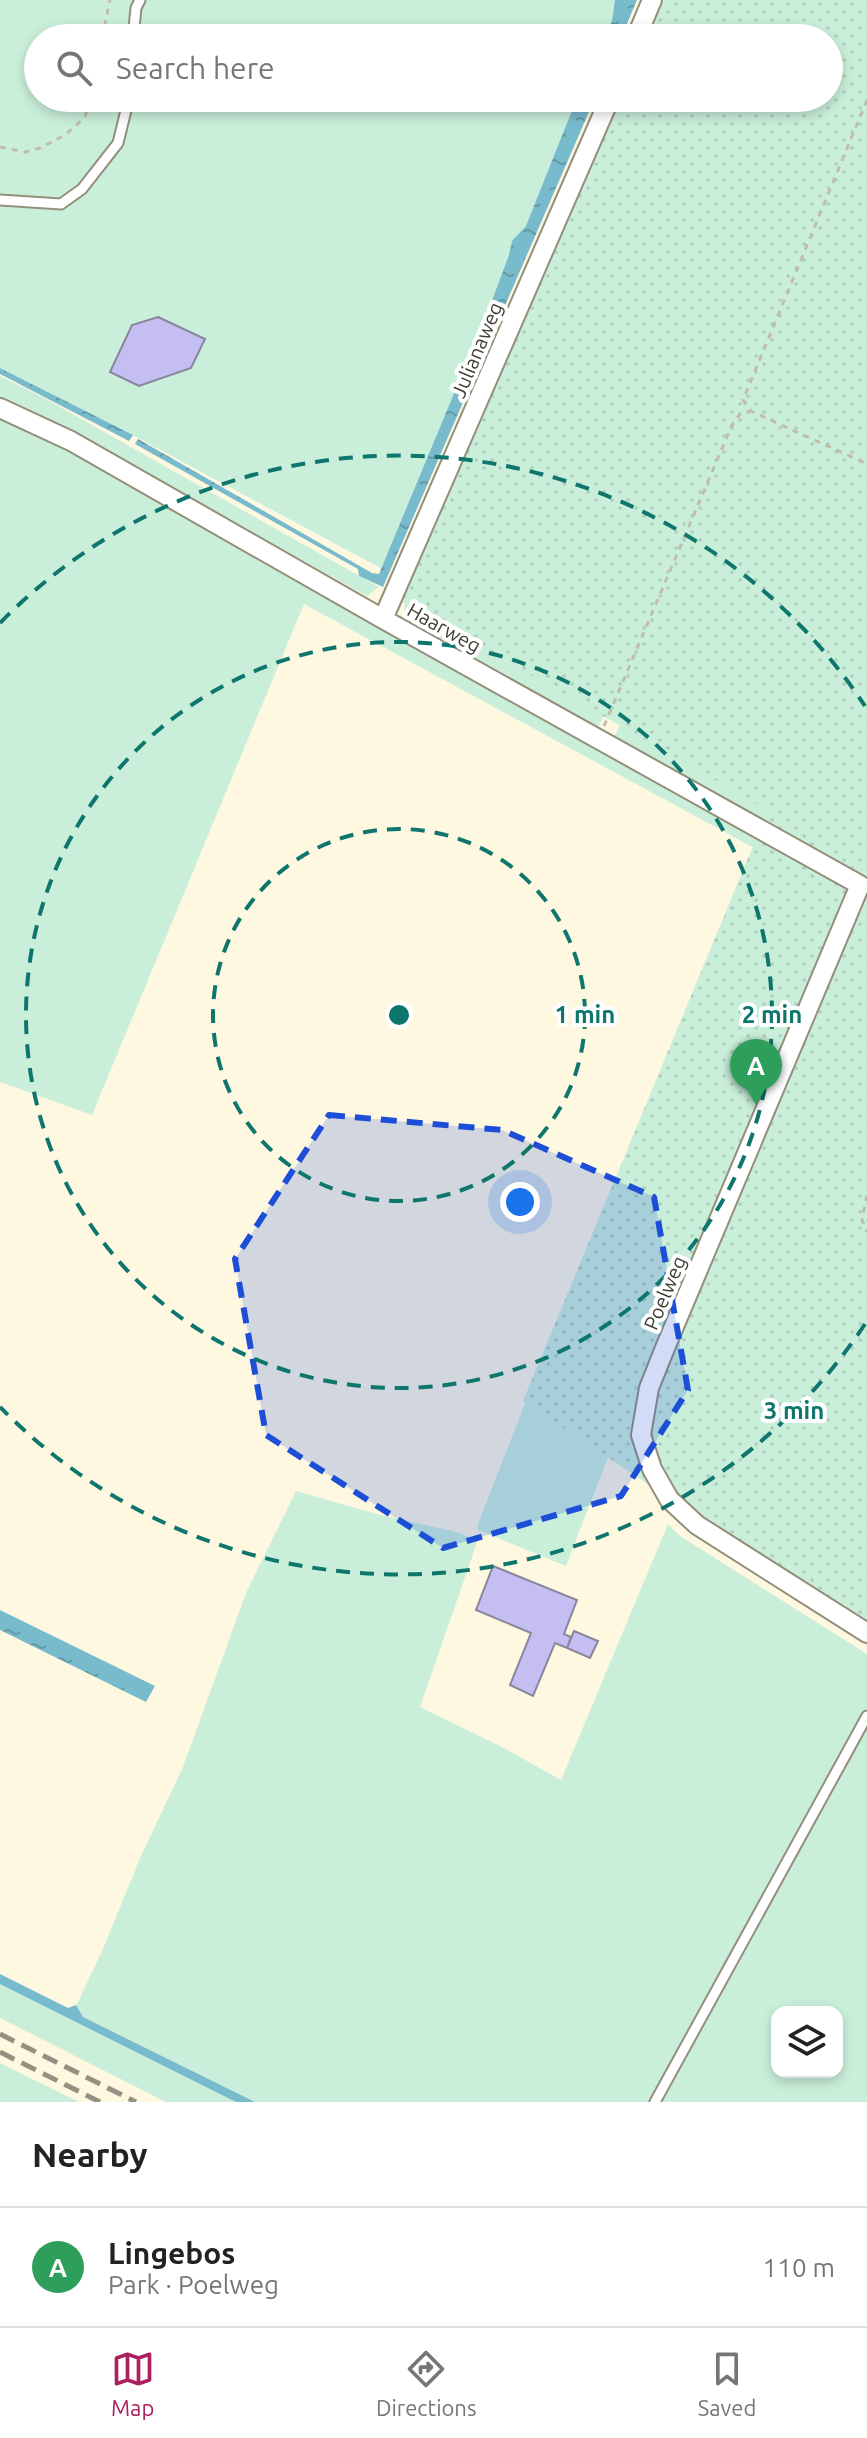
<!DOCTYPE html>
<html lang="en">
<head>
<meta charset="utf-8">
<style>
	:root { --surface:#fff; --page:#f2f2f2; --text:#222; --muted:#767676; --line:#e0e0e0; --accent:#ac205f }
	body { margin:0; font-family:Ubuntu,sans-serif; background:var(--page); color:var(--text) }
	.controls { position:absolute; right:24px; bottom:24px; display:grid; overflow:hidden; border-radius:16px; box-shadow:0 4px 12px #0003 }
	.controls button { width:72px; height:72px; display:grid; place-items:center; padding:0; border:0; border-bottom:2px solid var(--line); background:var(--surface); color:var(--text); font:40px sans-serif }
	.you { position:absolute; left:520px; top:1202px; width:28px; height:28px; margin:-20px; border:6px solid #fff; border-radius:50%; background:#1a73e8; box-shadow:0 0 0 12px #1a73e833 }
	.badge { display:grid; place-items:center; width:52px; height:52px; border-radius:50%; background:var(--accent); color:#fff; font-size:26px; font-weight:700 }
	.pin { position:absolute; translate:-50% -66px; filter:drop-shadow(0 2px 4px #0008) }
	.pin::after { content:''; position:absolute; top:42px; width:28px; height:24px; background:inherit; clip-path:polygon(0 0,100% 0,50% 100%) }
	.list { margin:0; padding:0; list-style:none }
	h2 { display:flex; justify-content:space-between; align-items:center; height:104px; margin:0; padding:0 32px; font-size:34px }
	h2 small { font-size:26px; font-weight:400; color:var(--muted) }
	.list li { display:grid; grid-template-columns:52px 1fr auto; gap:24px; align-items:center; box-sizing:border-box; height:120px; padding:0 32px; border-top:2px solid var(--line) }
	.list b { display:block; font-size:30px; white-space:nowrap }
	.list p { margin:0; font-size:26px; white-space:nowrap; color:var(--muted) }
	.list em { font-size:26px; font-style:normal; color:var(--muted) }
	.icon { flex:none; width:44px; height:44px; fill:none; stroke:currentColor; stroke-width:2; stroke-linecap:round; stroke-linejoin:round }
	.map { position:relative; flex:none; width:867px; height:2102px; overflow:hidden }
	.search { position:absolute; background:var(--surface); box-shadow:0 4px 12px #0003; left:24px; right:24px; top:24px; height:88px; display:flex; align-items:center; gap:20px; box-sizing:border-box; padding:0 28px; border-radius:44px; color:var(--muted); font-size:30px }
	.sheet { height:224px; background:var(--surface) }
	nav { display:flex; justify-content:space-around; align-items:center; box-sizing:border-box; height:112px; border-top:2px solid var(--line); background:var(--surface); font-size:22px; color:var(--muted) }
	nav a { display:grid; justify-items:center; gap:4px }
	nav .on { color:var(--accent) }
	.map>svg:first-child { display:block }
	.grass { fill:#c9efda; fill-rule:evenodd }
	.park { fill:url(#park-dots) }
	.water { fill:url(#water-ripples) }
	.building { fill:#c5bef2; stroke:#88869a; stroke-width:2 }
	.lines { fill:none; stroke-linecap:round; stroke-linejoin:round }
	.lane-casing { stroke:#948f7b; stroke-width:13 }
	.street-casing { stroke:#948f7b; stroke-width:22 }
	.path { stroke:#c2bdaa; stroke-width:3; stroke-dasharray:6 6; stroke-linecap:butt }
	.lane { stroke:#fff; stroke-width:9 }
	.street { stroke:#fff; stroke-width:18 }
	.rail { stroke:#959182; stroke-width:5; stroke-dasharray:16 8; stroke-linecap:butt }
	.marked { fill:#1d4ed8; fill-opacity:0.2; stroke:#1d4ed8; stroke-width:6; stroke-dasharray:16 10; stroke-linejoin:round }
	.ring { fill:none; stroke:#0f766e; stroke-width:4; stroke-dasharray:14 10 }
	.labels { text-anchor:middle; stroke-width:8; stroke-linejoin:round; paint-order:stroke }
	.street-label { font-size:20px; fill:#3e3c33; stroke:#fff }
	.centre { fill:#0f766e; stroke:#fff; stroke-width:4 }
	.ring-label { font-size:24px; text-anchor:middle; font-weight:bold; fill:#0f766e; stroke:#fff; stroke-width:8; stroke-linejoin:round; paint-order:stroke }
</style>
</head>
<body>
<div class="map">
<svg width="867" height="2102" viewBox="0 0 867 2102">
	<defs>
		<pattern id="park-dots" width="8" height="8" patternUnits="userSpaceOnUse" patternTransform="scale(2)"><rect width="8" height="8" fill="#c9efda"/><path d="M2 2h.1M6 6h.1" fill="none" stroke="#aecebc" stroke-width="1.8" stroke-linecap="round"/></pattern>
		<pattern id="water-ripples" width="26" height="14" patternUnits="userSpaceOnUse" patternTransform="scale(2)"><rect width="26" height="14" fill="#78bbcd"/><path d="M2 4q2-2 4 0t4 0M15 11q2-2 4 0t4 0" fill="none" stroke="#6499a7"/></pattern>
	</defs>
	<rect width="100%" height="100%" fill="#fef8e1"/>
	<path class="grass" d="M0,0H634L617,38H38V98H591L386,571L121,429L0,368Z
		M0,376L44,398L379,587L367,596L87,441L0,398Z
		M0,416L75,454L435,654L813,867L756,849L304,604L92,1115L0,1082Z
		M407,595L608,706L598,728L406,619L404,610Z
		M621,723L857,852L840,863L614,737Z
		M526,1401L609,1455L566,1566L478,1530V1524Z
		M296,1491L384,1516L453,1531L478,1540L420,1707L502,1747L561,1780L668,1524L680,1536L867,1654V1709L650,2102H255L83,2017L76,2006L103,1949L141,1856L183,1767L246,1593Z
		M867,1724V2102H660ZM777,2012H837V2072H777Z
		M0,1984L236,2102H166L0,2018Z
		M0,2063L79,2102H0Z"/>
	<path class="park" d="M664,0H867V1630L523,1401L768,810L399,600L621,98H829V38H647Z"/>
	<path class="water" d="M615,0H637L621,38H605L612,21Z
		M577,98H595L383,587L359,576L358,569L135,444L138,439L372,573L379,574L487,314L509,255L512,241L526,226Z
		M0,368L133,435L129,441L0,374Z
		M0,1610L155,1686L146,1702L0,1630Z
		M0,1974L68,2008L76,2005L83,2017L255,2102H236L0,1984Z"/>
	<path class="building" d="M158,317L205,339L191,368L139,386L110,372L132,325Z
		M493,1566L577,1600L564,1634L571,1637L567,1648L555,1643L533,1696L510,1685L531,1633L476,1610Z
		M574,1631L598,1641L590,1658L567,1648Z"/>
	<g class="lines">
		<g class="lane-casing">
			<path id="lane" d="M133,38L136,8L140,0
				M0,200L61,204L82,189L118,143L129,98
				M655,2102L867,1716"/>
		</g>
		<g class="street-casing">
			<path id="street" d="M636,38L652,0
				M0,408L71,441L383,619L860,885L665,1348L649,1388L641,1435L652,1469L669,1499L697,1525L867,1633
				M383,619L610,98"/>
		</g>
		<path class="path" d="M102,38L110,0
			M867,100L743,400L751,411L867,464
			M0,147L25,152L40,148L65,135L85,117L90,98
			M604,726L732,425L740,414L751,411
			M867,1195L862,1220L867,1232"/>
		<use href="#lane" class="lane"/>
		<use href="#street" class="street"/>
		<path class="rail" d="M0,2034L136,2102
			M0,2052L100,2102"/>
	</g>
	<path class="marked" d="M329,1115L502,1130L654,1197L688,1390L621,1496L443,1548L266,1435L235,1259Z"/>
	<g class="ring">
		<circle cx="399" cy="1015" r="186"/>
		<circle cx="399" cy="1015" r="373"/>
		<path d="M865 1324A559 559 0 0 1 0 1407M0 623A559 559 0 0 1 865 706"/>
	</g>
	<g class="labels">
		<g class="street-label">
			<text transform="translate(477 350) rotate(-67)" y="7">Julianaweg</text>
			<text transform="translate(444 628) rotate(29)" y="7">Haarweg</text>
			<text transform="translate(665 1293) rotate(-67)" y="7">Poelweg</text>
		</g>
	</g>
	<circle cx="399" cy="1015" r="12" class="centre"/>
	<g class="ring-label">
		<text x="585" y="1023">1 min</text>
		<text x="772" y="1023">2 min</text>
		<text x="794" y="1419">3 min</text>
	</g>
</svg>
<div class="controls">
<button><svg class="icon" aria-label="layers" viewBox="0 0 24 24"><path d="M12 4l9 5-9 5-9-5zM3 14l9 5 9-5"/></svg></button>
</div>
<div class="you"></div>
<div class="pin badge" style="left:756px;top:1105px;background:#2e9e5b">A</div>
<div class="search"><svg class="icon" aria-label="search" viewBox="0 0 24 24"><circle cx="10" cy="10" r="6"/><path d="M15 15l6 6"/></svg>Search here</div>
</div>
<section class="sheet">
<h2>Nearby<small></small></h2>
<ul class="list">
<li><span class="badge" style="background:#2e9e5b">A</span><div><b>Lingebos</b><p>Park · Poelweg</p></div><em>110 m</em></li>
</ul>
</section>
<nav>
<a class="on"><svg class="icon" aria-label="map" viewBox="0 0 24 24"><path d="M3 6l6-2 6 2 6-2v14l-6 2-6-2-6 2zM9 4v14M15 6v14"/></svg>Map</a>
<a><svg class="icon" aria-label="directions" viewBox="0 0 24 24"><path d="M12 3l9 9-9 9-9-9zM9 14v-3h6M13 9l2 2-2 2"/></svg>Directions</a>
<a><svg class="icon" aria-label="saved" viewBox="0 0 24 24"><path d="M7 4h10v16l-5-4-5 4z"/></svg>Saved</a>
</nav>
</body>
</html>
